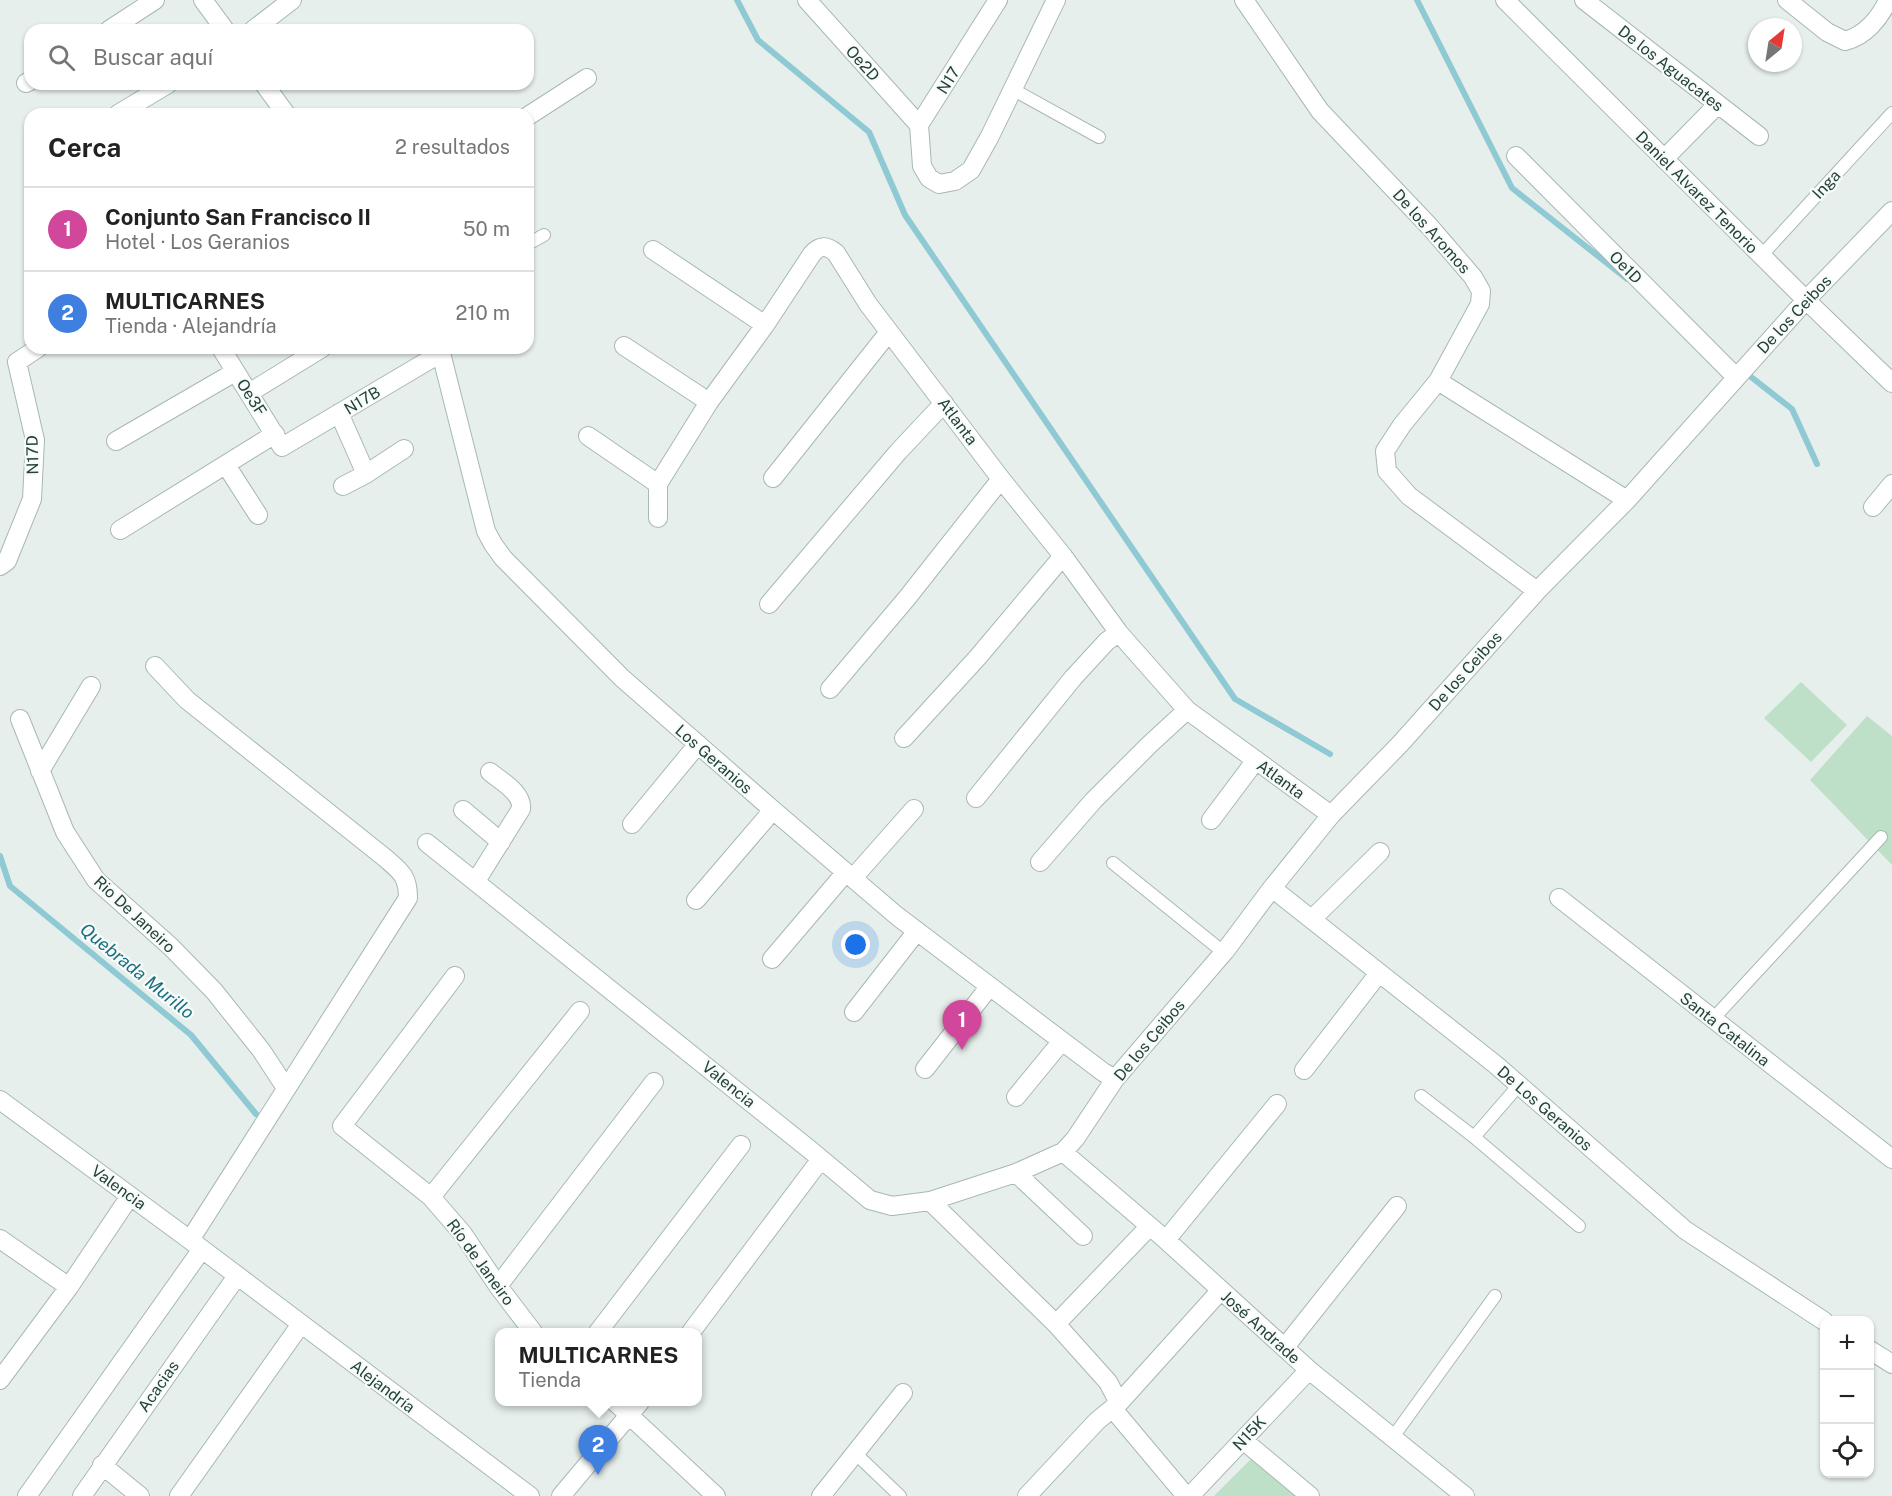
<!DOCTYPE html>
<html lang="es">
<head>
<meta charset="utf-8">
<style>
	:root { --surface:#fff; --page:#f2f2f2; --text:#222; --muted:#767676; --line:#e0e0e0; --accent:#804e3d }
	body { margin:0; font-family:"Public Sans",sans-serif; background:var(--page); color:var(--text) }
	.controls { position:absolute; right:18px; bottom:18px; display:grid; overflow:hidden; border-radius:12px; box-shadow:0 2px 4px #0004 }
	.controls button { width:54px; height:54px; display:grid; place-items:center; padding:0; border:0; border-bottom:2px solid var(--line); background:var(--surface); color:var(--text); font:30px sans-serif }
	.compass { position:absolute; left:1748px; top:18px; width:54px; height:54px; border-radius:50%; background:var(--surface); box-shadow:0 2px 4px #0004; rotate:30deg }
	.you { position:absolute; left:856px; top:945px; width:21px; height:21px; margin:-15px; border:4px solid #fff; border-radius:50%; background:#1a73e8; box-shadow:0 0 0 9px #1a73e833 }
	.badge { display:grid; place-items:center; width:39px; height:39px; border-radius:50%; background:var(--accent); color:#fff; font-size:20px; font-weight:700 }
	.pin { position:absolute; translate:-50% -50px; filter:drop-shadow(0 2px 3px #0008) }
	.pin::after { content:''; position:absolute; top:32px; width:21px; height:18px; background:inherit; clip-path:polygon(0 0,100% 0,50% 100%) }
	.popup { position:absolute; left:495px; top:1328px; width:207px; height:78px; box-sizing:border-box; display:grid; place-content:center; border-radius:12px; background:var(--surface); filter:drop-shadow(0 2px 4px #0005); font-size:20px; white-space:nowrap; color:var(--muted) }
	.popup b { font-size:22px; color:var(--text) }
	.popup::after { content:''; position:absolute; left:50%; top:100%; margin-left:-12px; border:12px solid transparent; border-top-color:var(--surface) }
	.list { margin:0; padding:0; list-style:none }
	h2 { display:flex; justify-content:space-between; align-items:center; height:78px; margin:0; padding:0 24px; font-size:26px }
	h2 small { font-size:20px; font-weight:400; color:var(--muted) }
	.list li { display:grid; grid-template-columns:39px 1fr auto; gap:18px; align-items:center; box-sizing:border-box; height:84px; padding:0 24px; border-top:2px solid var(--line) }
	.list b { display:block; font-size:22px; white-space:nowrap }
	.list p { margin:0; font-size:20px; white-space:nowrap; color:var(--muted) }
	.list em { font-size:20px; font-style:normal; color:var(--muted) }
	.icon { flex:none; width:33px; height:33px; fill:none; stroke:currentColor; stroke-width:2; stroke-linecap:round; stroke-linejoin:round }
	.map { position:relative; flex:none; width:1892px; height:1496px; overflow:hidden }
	.search { position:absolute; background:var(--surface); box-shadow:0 2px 4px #0004; left:24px; top:24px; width:510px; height:66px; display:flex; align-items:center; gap:15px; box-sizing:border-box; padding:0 21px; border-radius:18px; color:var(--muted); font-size:22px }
	.panel { position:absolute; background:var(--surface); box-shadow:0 2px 4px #0004; left:24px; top:108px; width:510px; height:246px; border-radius:18px }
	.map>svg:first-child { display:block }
	.green { fill:#bfe0c8 }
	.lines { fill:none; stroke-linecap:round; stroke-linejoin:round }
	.stream { stroke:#8ec9d4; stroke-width:6 }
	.lane-casing { stroke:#a8b8b2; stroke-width:14 }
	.street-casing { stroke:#a8b8b2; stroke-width:20 }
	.lane { stroke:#fff; stroke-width:12 }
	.street { stroke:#fff; stroke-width:18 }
	.labels { text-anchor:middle; stroke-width:4.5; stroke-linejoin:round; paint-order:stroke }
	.street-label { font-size:16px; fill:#24423a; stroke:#f7fbf9 }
	.water-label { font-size:18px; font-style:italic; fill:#1c6f80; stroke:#f7fbf9 }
</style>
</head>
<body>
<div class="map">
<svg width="1892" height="1496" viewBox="0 0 1892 1496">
	<rect width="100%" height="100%" fill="#e6efeb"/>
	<path class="green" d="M1801,682L1847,725L1811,762L1764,718Z
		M1867,716L1892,736V865L1810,780Z
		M1258,1452L1311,1496H1214Z"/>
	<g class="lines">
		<path class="stream" d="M737,0L758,40L869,132L905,215L1235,699L1330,754
			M1417,0L1512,188L1627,279
			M1746,373L1792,409L1817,464
			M0,856L10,886L191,1035L256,1114"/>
		<g class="lane-casing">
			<path id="lane" d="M1012,89L1099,137
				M528,244L544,235
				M1761,256L1892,113
				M1113,863L1217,947L1225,951
				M1713,1019L1881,837
				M1421,1096L1474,1137L1579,1226
				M1474,1137L1519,1085
				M1393,1437L1495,1296
				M855,1453L900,1496"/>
		</g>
		<g class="street-casing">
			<path id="street" d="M203,0L225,30
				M807,0L919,125
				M998,0L919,125L922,166L929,178L939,184L955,181L971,170L990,136L1056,0
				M1244,0L1320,111L1430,227L1473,277L1481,291L1480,304L1438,381L1402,425L1385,451L1387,471L1409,496L1537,591
				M1505,0L1806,300L1892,383
				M1584,0L1759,136
				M1787,0L1827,32L1845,41C1865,36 1880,18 1888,0
				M109,30L155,0
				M253,30L292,0
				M26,83L30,81
				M264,84L286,114
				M118,114L168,84
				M528,116L587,78
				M1516,156L1736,377
				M1664,159L1718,104
				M653,250L765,325
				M624,346L709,402
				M221,348L282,447L441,353
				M438,348L441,353L486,531L493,544L503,558L622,678L773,810L897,916L1103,1072L1115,1079
				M1438,381L1627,500
				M249,393L322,348
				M339,413L366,474
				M588,436L658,484
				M116,441L235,372
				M226,465L258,515
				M773,478L889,332
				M343,486L366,474L404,449
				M1873,507L1892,484
				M658,518V484L709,402L765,325L812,254C820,245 826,245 836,253L868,304L1001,479L1063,556L1119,633L1187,710L1331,815
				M120,530L275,434
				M0,566L7,561L32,499L35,440L17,362L38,348
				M769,604L898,452L944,403
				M155,666L187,700L384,857C400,871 408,875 408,898L190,1240
				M830,689L907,598L1001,479
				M20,719L65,832L96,880L171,947L214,991L261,1050L286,1088
				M904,738L978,657L1063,556
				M40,771L91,686
				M976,798L1073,678L1107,641L1119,633
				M463,810L501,842
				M1211,820L1256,760
				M632,824L698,744
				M427,843L809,1149L870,1200L892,1206L930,1201L1016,1173L1063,1152L1075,1139L1115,1079L1225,951L1272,888L1331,815L1401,743L1537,591L1627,500L1806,300L1892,211
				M1040,862L1093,801L1149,745L1187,710
				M853,878L914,809
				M476,881L521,809C523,793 501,781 490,772
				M1272,888L1496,1065L1685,1230L1824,1321
				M1559,898L1892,1159
				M696,900L773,810
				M1312,919L1380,852
				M772,959L846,872
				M455,976L342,1126L431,1197L463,1234L498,1286L533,1332
				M854,1012L917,931
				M925,1069L990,986
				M1304,1070L1379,973
				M1016,1097L1062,1041
				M0,1100L190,1240L530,1496
				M1063,1152L1166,1240L1309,1370L1465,1496
				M1016,1173L1083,1236
				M431,1197L580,1011
				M930,1201L1056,1324L1108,1382L1119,1403
				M0,1239L69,1287
				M1166,1240L1277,1104
				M498,1286L654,1082
				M1056,1324L1149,1227
				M598,1332L741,1145
				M691,1332L821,1159
				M1285,1347L1397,1206
				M1870,1350L1892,1364
				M0,1380L69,1287L130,1196
				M615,1402L716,1496
				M1113,1409L1186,1496
				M1243,1440L1310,1496
				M102,1465L140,1496
				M27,1496L202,1249
				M82,1496L237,1276
				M179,1496L301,1324
				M561,1496L640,1402
				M821,1496L903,1393
				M1027,1496L1097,1421L1119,1403L1221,1290
				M1190,1496L1309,1370"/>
		</g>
		<use href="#lane" class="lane"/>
		<use href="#street" class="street"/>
	</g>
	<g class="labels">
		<g class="street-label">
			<text transform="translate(863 63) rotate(48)" y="6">Oe2D</text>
			<text transform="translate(1671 68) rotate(38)" y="6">De los Aguacates</text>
			<text transform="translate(948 80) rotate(-58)" y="6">N17</text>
			<text transform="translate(1826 184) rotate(-47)" y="6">Inga</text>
			<text transform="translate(1697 192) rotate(45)" y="6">Daniel Alvarez Tenorio</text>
			<text transform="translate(1432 231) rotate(48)" y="6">De los Aromos</text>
			<text transform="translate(1626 267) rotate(45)" y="6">Oe1D</text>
			<text transform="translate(1794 314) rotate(-47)" y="6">De los Ceibos</text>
			<text transform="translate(252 397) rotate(57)" y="6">Oe3F</text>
			<text transform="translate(362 400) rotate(-31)" y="6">N17B</text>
			<text transform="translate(958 421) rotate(53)" y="6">Atlanta</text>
			<text transform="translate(32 455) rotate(-91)" y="6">N17D</text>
			<text transform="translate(1465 671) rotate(-48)" y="6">De los Ceibos</text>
			<text transform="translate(714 759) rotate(41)" y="6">Los Geranios</text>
			<text transform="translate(1281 779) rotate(36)" y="6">Atlanta</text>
			<text transform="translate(135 914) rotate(43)" y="6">Rio De Janeiro</text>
			<text transform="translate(1725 1029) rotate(38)" y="6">Santa Catalina</text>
			<text transform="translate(1149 1040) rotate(-50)" y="6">De los Ceibos</text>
			<text transform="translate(729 1084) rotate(39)" y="6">Valencia</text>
			<text transform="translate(1545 1108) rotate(41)" y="6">De Los Geranios</text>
			<text transform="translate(119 1187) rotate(36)" y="6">Valencia</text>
			<text transform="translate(481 1262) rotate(54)" y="6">Río de Janeiro</text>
			<text transform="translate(1261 1327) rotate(42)" y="6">José Andrade</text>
			<text transform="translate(158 1386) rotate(-55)" y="6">Acacias</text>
			<text transform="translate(383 1386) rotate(37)" y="6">Alejandría</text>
			<text transform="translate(1249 1433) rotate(-47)" y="6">N15K</text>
		</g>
		<g class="water-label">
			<text transform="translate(137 971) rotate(39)" y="6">Quebrada Murillo</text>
		</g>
	</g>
</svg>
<div class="controls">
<button>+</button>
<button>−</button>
<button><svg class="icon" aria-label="locate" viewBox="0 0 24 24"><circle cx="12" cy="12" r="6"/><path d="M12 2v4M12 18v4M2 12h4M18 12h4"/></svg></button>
</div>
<svg class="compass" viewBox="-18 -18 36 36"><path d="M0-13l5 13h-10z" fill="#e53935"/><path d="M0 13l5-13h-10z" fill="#767676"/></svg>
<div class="you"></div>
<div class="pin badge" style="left:962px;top:1050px;background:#d1479c">1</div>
<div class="pin badge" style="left:598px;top:1475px;background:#3f7fe0">2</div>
<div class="popup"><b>MULTICARNES</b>Tienda</div>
<div class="search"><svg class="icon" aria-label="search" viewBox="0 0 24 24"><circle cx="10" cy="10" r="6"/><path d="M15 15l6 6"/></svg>Buscar aquí</div>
<section class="panel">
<h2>Cerca<small>2 resultados</small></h2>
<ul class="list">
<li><span class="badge" style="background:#d1479c">1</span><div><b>Conjunto San Francisco II</b><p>Hotel · Los Geranios</p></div><em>50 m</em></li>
<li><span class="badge" style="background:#3f7fe0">2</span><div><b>MULTICARNES</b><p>Tienda · Alejandría</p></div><em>210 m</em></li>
</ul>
</section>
</div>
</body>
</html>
